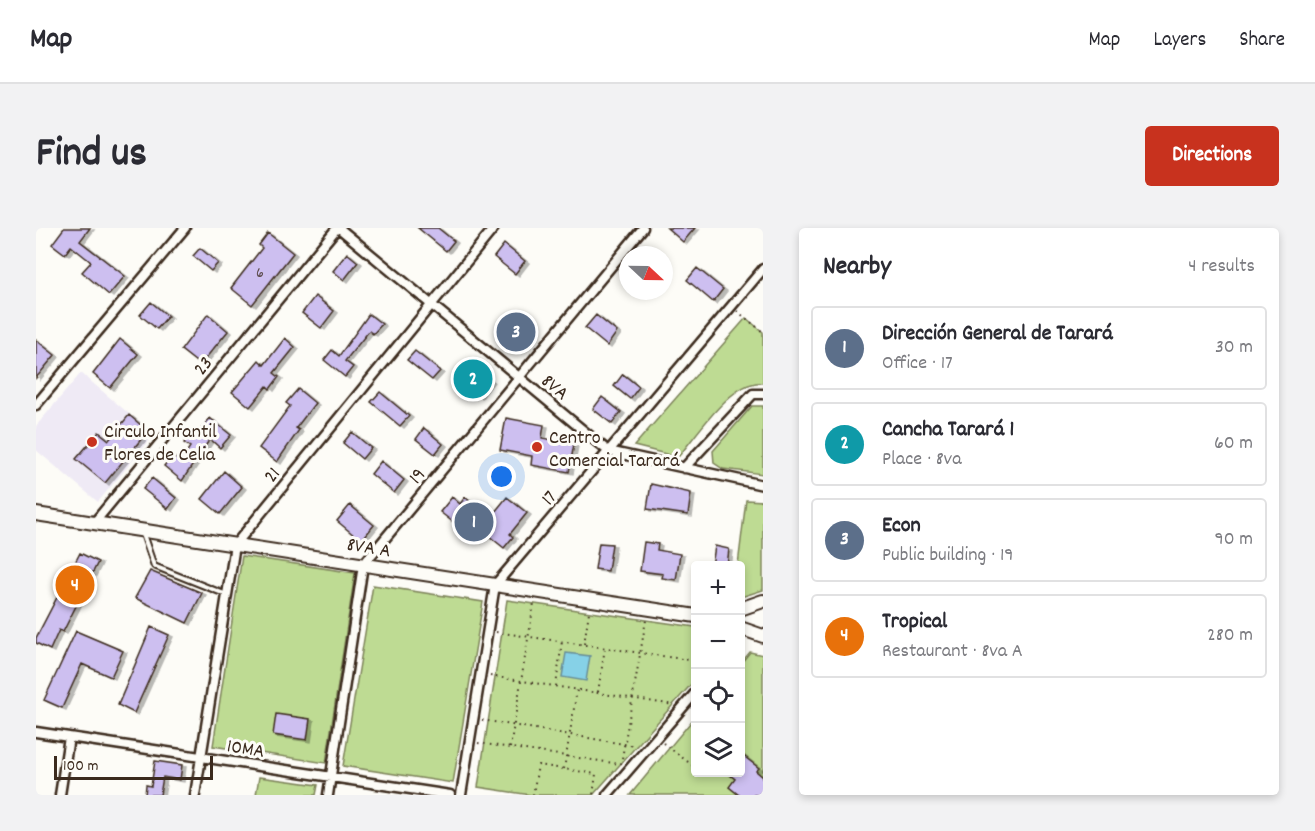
<!DOCTYPE html>
<html lang="en">
<head>
<meta charset="utf-8">
<style>
	:root { --surface:#fff; --page:#f2f2f3; --text:#2b2b33; --muted:#7c7c81; --line:#e1e1e2; --accent:#c8321e }
	body { margin:0; font-family:Dekko,sans-serif; background:var(--page); color:var(--text) }
	.controls { position:absolute; right:18px; bottom:18px; display:grid; overflow:hidden; border-radius:6px; box-shadow:0 3px 9px #0003 }
	.controls button { width:54px; height:54px; display:grid; place-items:center; padding:0; border:0; border-bottom:2px solid var(--line); background:var(--surface); color:var(--text); font:30px sans-serif }
	.compass { position:absolute; left:583px; top:18px; width:54px; height:54px; border-radius:50%; background:var(--surface); box-shadow:0 3px 9px #0003; rotate:112deg }
	.scale { position:absolute; left:18px; bottom:15px; width:159px; box-sizing:border-box; padding-left:6px; border:3px solid #3b2a1e; border-top:0; font-size:16px; line-height:21px; white-space:nowrap; color:#3b2a1e; -webkit-text-stroke:4px #fdfcf7; paint-order:stroke }
	.you { position:absolute; left:466px; top:249px; width:21px; height:21px; margin:-15px; border:4px solid #fff; border-radius:50%; background:#1a73e8; box-shadow:0 0 0 9px #1a73e833 }
	.badge { display:grid; place-items:center; width:39px; height:39px; border-radius:50%; background:var(--accent); color:#fff; font-size:20px; font-weight:700 }
	.pin { position:absolute; translate:-50% -50%; border:3px solid #fff; box-shadow:0 2px 6px #0006 }
	.list { margin:0; padding:0; list-style:none }
	h2 { display:flex; justify-content:space-between; align-items:center; height:78px; margin:0; padding:0 24px; font-size:26px }
	h2 small { font-size:20px; font-weight:400; color:var(--muted) }
	.list li { display:grid; grid-template-columns:39px 1fr auto; gap:18px; align-items:center; box-sizing:border-box; height:84px; margin:0 12px 12px; padding:0 12px; border:2px solid var(--line); border-radius:6px }
	.list b { display:block; font-size:22px; white-space:nowrap }
	.list p { margin:0; font-size:20px; white-space:nowrap; color:var(--muted) }
	.list em { font-size:20px; font-style:normal; color:var(--muted) }
	.icon { flex:none; width:33px; height:33px; fill:none; stroke:currentColor; stroke-width:2; stroke-linecap:round; stroke-linejoin:round }
	.map { position:relative; flex:none; width:727px; height:567px; overflow:hidden; border-radius:6px }
	header { display:flex; align-items:center; gap:36px; box-sizing:border-box; height:84px; padding:0 30px; background:var(--surface); border-bottom:2px solid var(--line) }
	header strong { font-size:28px }
	nav { display:flex; gap:33px; margin-inline-start:auto; font-size:21px }
	.intro { display:flex; align-items:center; justify-content:space-between; box-sizing:border-box; height:144px; padding:0 36px }
	h1 { margin:0; font-size:42px }
	.button { padding:15px 27px; border-radius:6px; background:var(--accent); color:#fff; font-size:21px; font-weight:700 }
	main { display:flex; gap:36px; padding:0 36px }
	aside { flex:1; background:var(--surface); border-radius:6px; box-shadow:0 3px 9px #0003 }
	.map>svg:first-child { display:block }
	.built { fill:#efeaf5 }
	.green { fill:#bedb93; stroke:#7c8258; stroke-width:1.5 }
	.water { fill:#86d1e7; stroke:#688e97; stroke-width:1.5 }
	.building { fill:#cdbff0; stroke:#3b2a1e; stroke-width:1.5; filter:url(#shadow) }
	.lines { fill:none; stroke-linecap:round; stroke-linejoin:round }
	.lane-casing { stroke:#3b2a1e; stroke-width:8 }
	.street-casing { stroke:#3b2a1e; stroke-width:13 }
	.secondary-casing { stroke:#3b2a1e; stroke-width:16 }
	.path { stroke:#3b2a1e; stroke-width:2; stroke-dasharray:1.5 4.5; stroke-linecap:butt }
	.lane { stroke:#fdfcf7; stroke-width:4 }
	.street { stroke:#fdfcf7; stroke-width:8 }
	.secondary { stroke:#fdfcf7; stroke-width:12 }
	.poi-dot { fill:#c8321e; stroke:#fdfcf7; stroke-width:2 }
	.labels { text-anchor:middle; stroke-width:6; stroke-linejoin:round; paint-order:stroke }
	.number-label { font-size:16px; fill:#604f52 }
	.street-label { font-size:20px; fill:#3b2a1e; stroke:#fdfcf7 }
	.poi-label { font-size:20px; fill:#3b2a1e; stroke:#fdfcf7; text-anchor:start }
</style>
</head>
<body>
<header>
<strong>Map</strong>
<nav><a>Map</a><a>Layers</a><a>Share</a></nav>
</header>
<div class="intro"><h1>Find us</h1><a class="button">Directions</a></div>
<main>
<div class="map">
<svg width="727" height="567" viewBox="0 0 727 567">
	<defs>
		<filter id="shadow"><feDropShadow dx="4" dy="2" stdDeviation="0" flood-color="#0004"/></filter>
	</defs>
	<rect width="100%" height="100%" fill="#fdfcf7"/>
	<filter id="ink" filterUnits="userSpaceOnUse"><feTurbulence type="fractalNoise" baseFrequency=".0167" numOctaves="2"/><feDisplacementMap in="SourceGraphic" scale="12" xChannelSelector="R" yChannelSelector="G"/><feConvolveMatrix kernelMatrix="1 2 1 2 8 2 1 2 1" color-interpolation-filters="sRGB"/></filter>
	<g filter="url(#ink)">
		<path class="built" d="M45,145L118,207L62,274L0,222V198Z"/>
		<path class="green" d="M710,90L727,104V155C696,151 661,207 642,229L598,218Z
			M716,178H727V246L687,241L678,235L677,223Z
			M710,272L727,273V362L705,369L704,338L702,337Z
			M206,328L319,345L290,535L177,518Z
			M337,357L447,374L417,555L307,538Z
			M471,372L659,399V452L557,567H495L442,559Z
			M714,424L727,427V567H594L659,489L660,544H704L705,435Z
			M223,549L282,557L280,567H220Z"/>
		<path class="water" d="M530,425L554,428L550,453L526,449Z"/>
		<path class="building" d="M28,0H54L44,13L89,48L73,67L46,44L55,34L35,18L29,26L16,16Z
			M382,0H402L418,13L410,23Z
			M631,0H659L647,14Z
			M232,5L257,25L216,77L195,60L226,20L223,17Z
			M468,16L489,33L479,46L458,29Z
			M164,20L182,35L175,43L157,28Z
			M311,25L322,34L308,52L297,43Z
			M661,40L687,61L677,74L651,52Z
			M279,68L298,83L285,100L266,85Z
			M115,74L132,88L121,101L104,87Z
			M172,86L192,103L164,137L145,122Z
			M333,86L346,96L337,106L333,103L309,133L317,139L309,149L288,132L296,122L303,128Z
			M478,87L498,102L482,122L462,106Z
			M560,87L581,104L571,118L549,100Z
			M249,110L259,119L238,145L243,149L234,161L231,158L214,179L196,164L223,132L228,137Z
			M84,111L102,126L74,160L57,146Z
			M0,112L19,127L0,150Z
			M379,123L404,143L396,152L371,132Z
			M432,134L454,152L442,168L420,150Z
			M587,146L603,159L594,171L578,158Z
			M262,161L279,175L260,200L263,202L241,234L223,220L254,178L250,175Z
			M344,164L373,188L364,198L335,174Z
			M566,169L585,184L576,196L557,181Z
			M93,187L112,203L69,255L40,231L63,204L73,212Z
			M174,190L195,207L184,220L174,211L146,253L128,238L136,228L144,234L154,219L148,215L153,206L158,210Z
			M470,190L508,197L506,210L538,216L533,244L495,237L496,228L464,222Z
			M388,200L407,216L399,226L380,211Z
			M316,204L335,220L326,231L307,215Z
			M345,233L368,252L358,265L335,246Z
			M188,243L206,259L184,286L166,271Z
			M116,250L140,270L132,281L107,261Z
			M615,256L655,265L652,287L611,281Z
			M416,269L424,276L429,269L454,290L471,269L491,285L474,306L477,309L468,320L448,304L441,313L404,284Z
			M314,277L338,297L325,313L301,293Z
			M608,314L622,316L621,322L644,326L640,352L626,350L627,346L604,343Z
			M563,315L576,316L572,343L559,341Z
			M679,318L693,321L691,338H676Z
			M44,325L62,334L27,404L23,402L14,422L0,415V410Z
			M114,343L166,365L151,395L99,370Z
			M115,399L133,407L98,485L82,477Z
			M40,403L87,423L75,449L46,436L26,480L8,472Z
			M240,486L274,491L271,512L237,507Z
			M705,526L723,540L720,543L727,549V562L723,567H703L693,559L699,551L690,544H705Z
			M119,533L146,537L144,552L127,549L124,567H109L110,557L115,558Z"/>
		<g class="lines">
			<g class="lane-casing">
				<path id="lane" d="M107,306L118,338L191,367"/>
			</g>
			<g class="street-casing">
				<path id="street" d="M303,0L572,223L727,257
					M0,177L149,0
					M648,240L717,166H727
					M58,295L301,0
					M0,504L414,567
					M24,567L33,509
					M159,567L199,317L458,0
					M292,567L327,337L607,0
					M425,567L459,357L727,41
					M571,567L660,464"/>
			</g>
			<g class="secondary-casing">
				<path id="secondary" d="M0,286L660,388
					M704,381L727,373
					M704,400L727,408"/>
			</g>
			<path class="path" d="M701,83L727,104
				M460,404L660,433
				M548,416L553,384
				M454,448L638,477
				M520,458L526,413
				M562,464L569,420
				M446,492L600,518
				M442,515L584,536
				M627,515L660,540
				M474,520L498,375
				M585,536L610,392
				M528,541L541,462
				M665,544L668,547
				M497,567L502,537L560,546L557,567"/>
			<use href="#lane" class="lane"/>
			<use href="#street" class="street"/>
			<use href="#secondary" class="secondary"/>
		</g>
	</g>
	<g class="poi-dot">
		<circle cx="56" cy="214" r="6"/>
		<circle cx="501" cy="219" r="6"/>
	</g>
	<g class="labels">
		<g class="number-label">
			<text x="224" y="49">6</text>
		</g>
		<g class="street-label">
			<text transform="translate(166 137) rotate(-50)" y="7">23</text>
			<text transform="translate(520 158) rotate(40)" y="7">8VA</text>
			<text transform="translate(235 246) rotate(-51)" y="7">21</text>
			<text transform="translate(380 247) rotate(-50)" y="7">19</text>
			<text transform="translate(512 269) rotate(-50)" y="7">17</text>
			<text transform="translate(333 318) rotate(9)" y="7">8VA A</text>
			<text transform="translate(210 519) rotate(9)" y="7">10MA</text>
		</g>
		<g class="poi-label">
			<text x="68" y="209">Circulo Infantil<tspan x="68" dy="23">Flores de Celia</tspan></text>
			<text x="513" y="215">Centro<tspan x="513" dy="23">Comercial Tarará</tspan></text>
		</g>
	</g>
</svg>
<div class="controls">
<button>+</button>
<button>−</button>
<button><svg class="icon" aria-label="locate" viewBox="0 0 24 24"><circle cx="12" cy="12" r="6"/><path d="M12 2v4M12 18v4M2 12h4M18 12h4"/></svg></button>
<button><svg class="icon" aria-label="layers" viewBox="0 0 24 24"><path d="M12 4l9 5-9 5-9-5zM3 14l9 5 9-5"/></svg></button>
</div>
<svg class="compass" viewBox="-18 -18 36 36"><path d="M0-13l5 13h-10z" fill="#e53935"/><path d="M0 13l5-13h-10z" fill="#7c7c81"/></svg>
<div class="scale">100 m</div>
<div class="you"></div>
<div class="pin badge" style="left:438px;top:294px;background:#5c6f8a">1</div>
<div class="pin badge" style="left:437px;top:151px;background:#0f9aa8">2</div>
<div class="pin badge" style="left:480px;top:104px;background:#5c6f8a">3</div>
<div class="pin badge" style="left:39px;top:357px;background:#e8710a">4</div>
</div>
<aside>
<h2>Nearby<small>4 results</small></h2>
<ul class="list">
<li><span class="badge" style="background:#5c6f8a">1</span><div><b>Dirección General de Tarará</b><p>Office · 17</p></div><em>30 m</em></li>
<li><span class="badge" style="background:#0f9aa8">2</span><div><b>Cancha Tarará 1</b><p>Place · 8va</p></div><em>60 m</em></li>
<li><span class="badge" style="background:#5c6f8a">3</span><div><b>Econ</b><p>Public building · 19</p></div><em>90 m</em></li>
<li><span class="badge" style="background:#e8710a">4</span><div><b>Tropical</b><p>Restaurant · 8va A</p></div><em>280 m</em></li>
</ul>
</aside>
</main>
</body>
</html>
